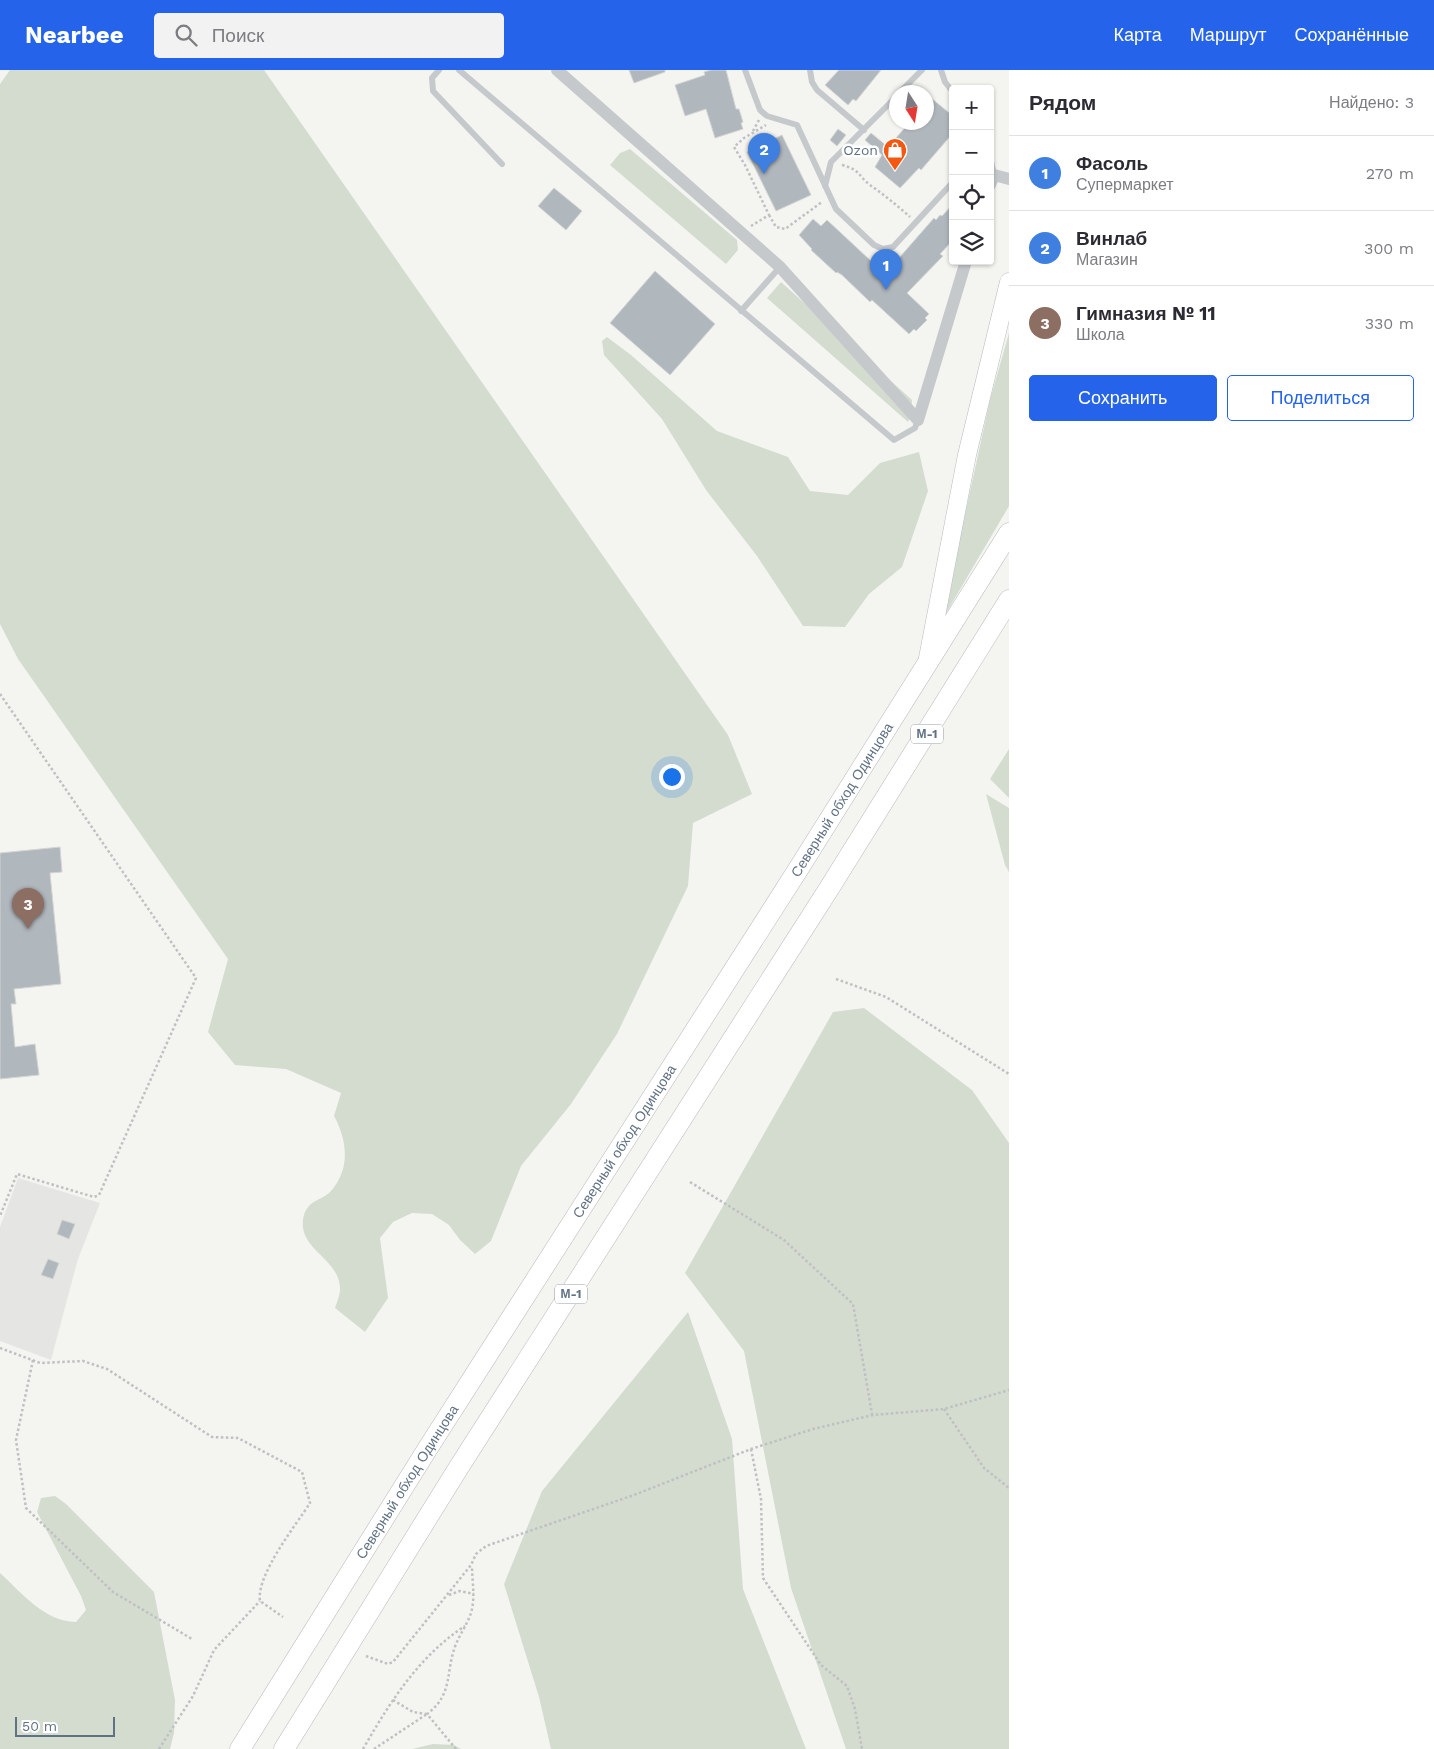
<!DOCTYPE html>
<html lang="ru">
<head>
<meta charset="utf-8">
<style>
	:root { --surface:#fff; --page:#f2f2f3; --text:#2b2b33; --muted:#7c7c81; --line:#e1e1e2; --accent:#2563eb }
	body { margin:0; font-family:"Work Sans",sans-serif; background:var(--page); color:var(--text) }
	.controls { position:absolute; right:15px; top:15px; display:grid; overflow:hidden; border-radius:5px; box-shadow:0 1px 4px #0004 }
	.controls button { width:45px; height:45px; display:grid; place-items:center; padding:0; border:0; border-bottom:1px solid var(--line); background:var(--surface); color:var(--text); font:25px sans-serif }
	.compass { position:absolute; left:889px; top:15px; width:45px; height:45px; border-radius:50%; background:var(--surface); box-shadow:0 1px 4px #0004; rotate:168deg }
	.scale { position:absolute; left:15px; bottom:12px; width:100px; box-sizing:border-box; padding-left:5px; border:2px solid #607184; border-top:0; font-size:14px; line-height:18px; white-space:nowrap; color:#607184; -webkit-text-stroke:4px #fff; paint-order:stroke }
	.you { position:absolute; left:671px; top:706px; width:18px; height:18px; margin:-12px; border:4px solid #fff; border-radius:50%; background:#1a73e8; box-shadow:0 0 0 8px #1a73e833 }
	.badge { display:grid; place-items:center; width:32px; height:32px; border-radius:50%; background:var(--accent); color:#fff; font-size:16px; font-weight:700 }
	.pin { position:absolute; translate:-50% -41px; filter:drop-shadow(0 1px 2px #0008) }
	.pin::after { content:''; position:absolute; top:26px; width:18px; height:15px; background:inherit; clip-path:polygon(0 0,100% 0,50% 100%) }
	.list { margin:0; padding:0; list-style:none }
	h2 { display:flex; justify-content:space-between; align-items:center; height:65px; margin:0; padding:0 20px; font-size:21px }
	h2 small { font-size:16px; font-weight:400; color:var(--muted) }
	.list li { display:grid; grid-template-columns:32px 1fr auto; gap:15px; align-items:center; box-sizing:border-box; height:75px; padding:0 20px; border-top:1px solid var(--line) }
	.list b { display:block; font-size:19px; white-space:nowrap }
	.list p { margin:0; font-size:16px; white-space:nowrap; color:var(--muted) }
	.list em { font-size:16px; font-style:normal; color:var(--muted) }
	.actions { display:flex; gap:10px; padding:15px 20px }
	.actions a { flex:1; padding:11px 0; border:1px solid var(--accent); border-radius:5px; text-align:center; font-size:18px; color:var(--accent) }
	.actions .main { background:var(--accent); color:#fff }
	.icon { flex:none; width:28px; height:28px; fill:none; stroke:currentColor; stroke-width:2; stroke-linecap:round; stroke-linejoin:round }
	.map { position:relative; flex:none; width:1009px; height:1679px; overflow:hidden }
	header { display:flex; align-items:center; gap:30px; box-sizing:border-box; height:70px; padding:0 25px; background:var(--accent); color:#fff }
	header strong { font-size:24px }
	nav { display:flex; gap:28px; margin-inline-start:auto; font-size:18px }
	.search { width:350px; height:45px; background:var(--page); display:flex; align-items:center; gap:12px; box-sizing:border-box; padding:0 18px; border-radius:5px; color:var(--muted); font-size:19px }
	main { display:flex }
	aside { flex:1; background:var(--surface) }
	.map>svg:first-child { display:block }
	.built { fill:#e5e6e3 }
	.green { fill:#d4dcd0 }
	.building { fill:#b0b7bd; stroke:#d5d6d3 }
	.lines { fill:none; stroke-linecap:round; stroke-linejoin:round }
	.secondary-casing { stroke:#b7bcc1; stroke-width:19 }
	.trunk-casing { stroke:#b7babd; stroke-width:21 }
	.path { stroke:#bec0c2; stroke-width:2.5; stroke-dasharray:2.5 2.5; stroke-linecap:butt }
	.service { stroke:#c6c9cc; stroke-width:6 }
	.minor { stroke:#c6c9cc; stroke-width:12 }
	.secondary { stroke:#fff; stroke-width:18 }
	.trunk { stroke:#fff; stroke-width:20 }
	.labels { text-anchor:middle; stroke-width:5; stroke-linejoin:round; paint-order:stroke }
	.shield { fill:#fff; stroke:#909ca9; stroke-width:1 }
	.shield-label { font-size:12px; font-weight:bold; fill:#607184 }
	.poi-label { font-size:14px; fill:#607184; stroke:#fff; text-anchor:end }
	.street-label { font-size:14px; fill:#607184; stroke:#fff }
</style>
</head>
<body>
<header>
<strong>Nearbee</strong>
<div class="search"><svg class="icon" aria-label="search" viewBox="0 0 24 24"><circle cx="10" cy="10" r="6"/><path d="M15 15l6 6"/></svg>Поиск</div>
<nav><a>Карта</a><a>Маршрут</a><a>Сохранённые</a></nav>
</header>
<main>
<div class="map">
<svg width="1009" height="1679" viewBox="0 0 1009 1679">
	<rect width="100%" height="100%" fill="#f4f5f0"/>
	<path class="built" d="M18,1108L100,1133L78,1189L51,1290L0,1271V1157Z"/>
	<path class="green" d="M10,0H264L728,665L752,724L693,753L688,816L617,964L571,1034L521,1096L491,1171L475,1184L460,1170L449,1155L432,1144L412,1143L393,1152L380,1168L388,1228L365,1262L335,1238C337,1232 340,1225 340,1219C340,1189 299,1180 303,1150C306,1129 321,1132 331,1121C351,1098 347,1070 334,1046L341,1023L286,999L235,995L208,962L228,889L18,589L0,554V14Z
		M630,79L737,170L738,180L726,194L610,95L620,83Z
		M781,212L912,330L911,345L908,352L767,228Z
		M1009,263V436L942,550L990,330Z
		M607,267L631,285L717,361L788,387L810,421L848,425L880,393L919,382L928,421L902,497L869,524L845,557L803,556L757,486L706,420L662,349L604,285L602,271Z
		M1009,679V728L990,709Z
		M986,724L1009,738V802L1005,795Z
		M864,938L972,1020L1009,1073V1679H846L791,1518L744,1281L685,1203L833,942Z
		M688,1242L732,1369L743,1519L806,1679H551L539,1627L504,1514L542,1421Z
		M55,1426L66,1434L154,1522L175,1630L174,1663L170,1679H0V1503C23,1524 44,1551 76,1552L86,1540L81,1526L37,1442L41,1428Z
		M433,1674L454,1675L461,1679H412Z"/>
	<path class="building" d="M629,0H665V2L634,13Z
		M711,0H726L736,39H739L743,52L741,53L743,59L715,68L706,39L685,46L675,15L705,5L704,2Z
		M839,0H881L856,31L853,29L848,35L825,15Z
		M931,28L953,46V63L921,100L919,98L900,118L875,97L882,85L865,70L871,63L888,77L910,52H926V33Z
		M838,59L846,65L837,76L830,70Z
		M782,65L811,125L776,141L747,82Z
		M554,118L582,141L566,160L538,136Z
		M953,134V170L940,184L943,186L907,223L929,244L925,248L927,250L916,261L914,259L909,264L872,230L870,232L842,205L837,202L836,203L811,180L812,179L799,165L813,149L821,156L827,150L885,204L934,148L936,150L940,145L942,146Z
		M655,201L715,254L670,305L610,253Z
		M60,777L62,802L50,803L61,914L14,919L16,934H11L15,977L35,974L39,1005L0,1009V783Z
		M62,1150L75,1154L69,1169L57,1164Z
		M48,1189L59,1193L53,1209L41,1205Z"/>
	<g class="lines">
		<g class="secondary-casing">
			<path id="secondary" d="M928,588L967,385L1009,212"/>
		</g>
		<g class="trunk-casing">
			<g id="trunk">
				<path id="s1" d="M240,1679L428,1378L799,798L1009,463"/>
				<path d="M284,1679L459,1397L830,817L1009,530"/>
			</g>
		</g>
		<path class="path" d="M753,61L759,50
			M842,95C861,100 858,106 870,115C884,125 897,135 910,147
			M769,145L776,157L785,159L822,132
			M751,156L769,145L745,95L734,77L744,68L766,55
			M0,624L196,908L99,1125L94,1127L17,1104L0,1146
			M836,909L886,927L1009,1004
			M690,1112L784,1170L853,1234L872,1344
			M0,1278L40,1293L83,1291L107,1299L212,1367L238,1368L302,1402L310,1433C296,1455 256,1505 260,1531L283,1547
			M33,1290L16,1370L26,1438L113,1522L192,1569
			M944,1339L984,1398L1009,1418
			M751,1379L761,1429L763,1508L821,1595L847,1616L855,1639L862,1679
			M449,1525L460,1521L474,1524
			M366,1586L388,1594L393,1592L471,1495L476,1484L486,1476L634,1425L751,1379L813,1359L873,1345L944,1339L1009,1320
			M393,1630L413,1642L426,1644
			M159,1679L193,1626L214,1580L260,1531
			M363,1679C390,1632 419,1586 465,1556
			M374,1679L427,1644
			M456,1679L427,1644C454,1624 445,1601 456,1574C461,1562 469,1552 472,1539C475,1525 472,1510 472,1496"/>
		<path class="service" d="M439,0L432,8L433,21L502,94
			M459,0L894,370L915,358L918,350
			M745,0L760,40L767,46L797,55L836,139L874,175L883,179L893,177L953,112
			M810,0L812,12L817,20L864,60
			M941,0L945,12L953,22
			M900,22L922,0
			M990,87L994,105
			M825,116L831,92L896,27
			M741,241L780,197"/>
		<path class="minor" d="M557,0L780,197L918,350
			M990,115L994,105L1009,109
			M918,350L966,191"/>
		<use href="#secondary" class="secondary"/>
		<use href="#trunk" class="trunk"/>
	</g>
	<defs>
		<g id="shop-pin" transform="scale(1.25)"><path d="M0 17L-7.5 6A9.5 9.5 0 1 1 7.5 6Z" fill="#f45710" stroke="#fff"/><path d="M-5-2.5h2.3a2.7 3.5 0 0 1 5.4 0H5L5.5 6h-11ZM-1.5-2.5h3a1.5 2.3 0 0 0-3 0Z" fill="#fff"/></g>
	</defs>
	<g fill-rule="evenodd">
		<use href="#shop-pin" x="895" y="80"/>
	</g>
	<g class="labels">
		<g class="shield">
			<rect x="911" y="654.5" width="32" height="19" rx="4"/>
			<rect x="555" y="1214.5" width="32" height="19" rx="4"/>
		</g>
		<g class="shield-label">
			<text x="927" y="668">М-1</text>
			<text x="571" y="1228">М-1</text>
		</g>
		<g class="poi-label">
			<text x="878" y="85">Ozon</text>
		</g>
		<g class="street-label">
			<text dy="5" stroke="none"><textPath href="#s1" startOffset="1124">Северный обход Одинцова</textPath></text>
			<text dy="5" stroke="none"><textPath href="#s1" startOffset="719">Северный обход Одинцова</textPath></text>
			<text dy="5" stroke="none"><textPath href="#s1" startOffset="315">Северный обход Одинцова</textPath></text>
		</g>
	</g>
</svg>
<div class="controls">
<button>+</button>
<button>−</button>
<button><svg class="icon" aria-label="locate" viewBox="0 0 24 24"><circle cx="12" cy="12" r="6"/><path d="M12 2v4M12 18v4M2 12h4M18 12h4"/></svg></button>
<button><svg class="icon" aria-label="layers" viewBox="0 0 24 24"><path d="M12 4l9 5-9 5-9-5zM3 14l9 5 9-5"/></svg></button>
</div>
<svg class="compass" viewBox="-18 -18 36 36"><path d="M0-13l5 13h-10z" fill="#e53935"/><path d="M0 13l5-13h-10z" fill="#7c7c81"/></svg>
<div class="scale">50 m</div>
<div class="you"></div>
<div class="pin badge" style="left:886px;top:220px;background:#3f7fe0">1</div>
<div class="pin badge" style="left:764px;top:104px;background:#3f7fe0">2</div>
<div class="pin badge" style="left:28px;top:859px;background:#8d6e63">3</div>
</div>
<aside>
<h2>Рядом<small>Найдено: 3</small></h2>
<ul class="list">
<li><span class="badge" style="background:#3f7fe0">1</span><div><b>Фасоль</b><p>Супермаркет</p></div><em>270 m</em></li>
<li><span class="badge" style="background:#3f7fe0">2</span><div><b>Винлаб</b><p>Магазин</p></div><em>300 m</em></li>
<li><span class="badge" style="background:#8d6e63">3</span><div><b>Гимназия № 11</b><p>Школа</p></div><em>330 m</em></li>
</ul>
<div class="actions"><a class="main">Сохранить</a><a>Поделиться</a></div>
</aside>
</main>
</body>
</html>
